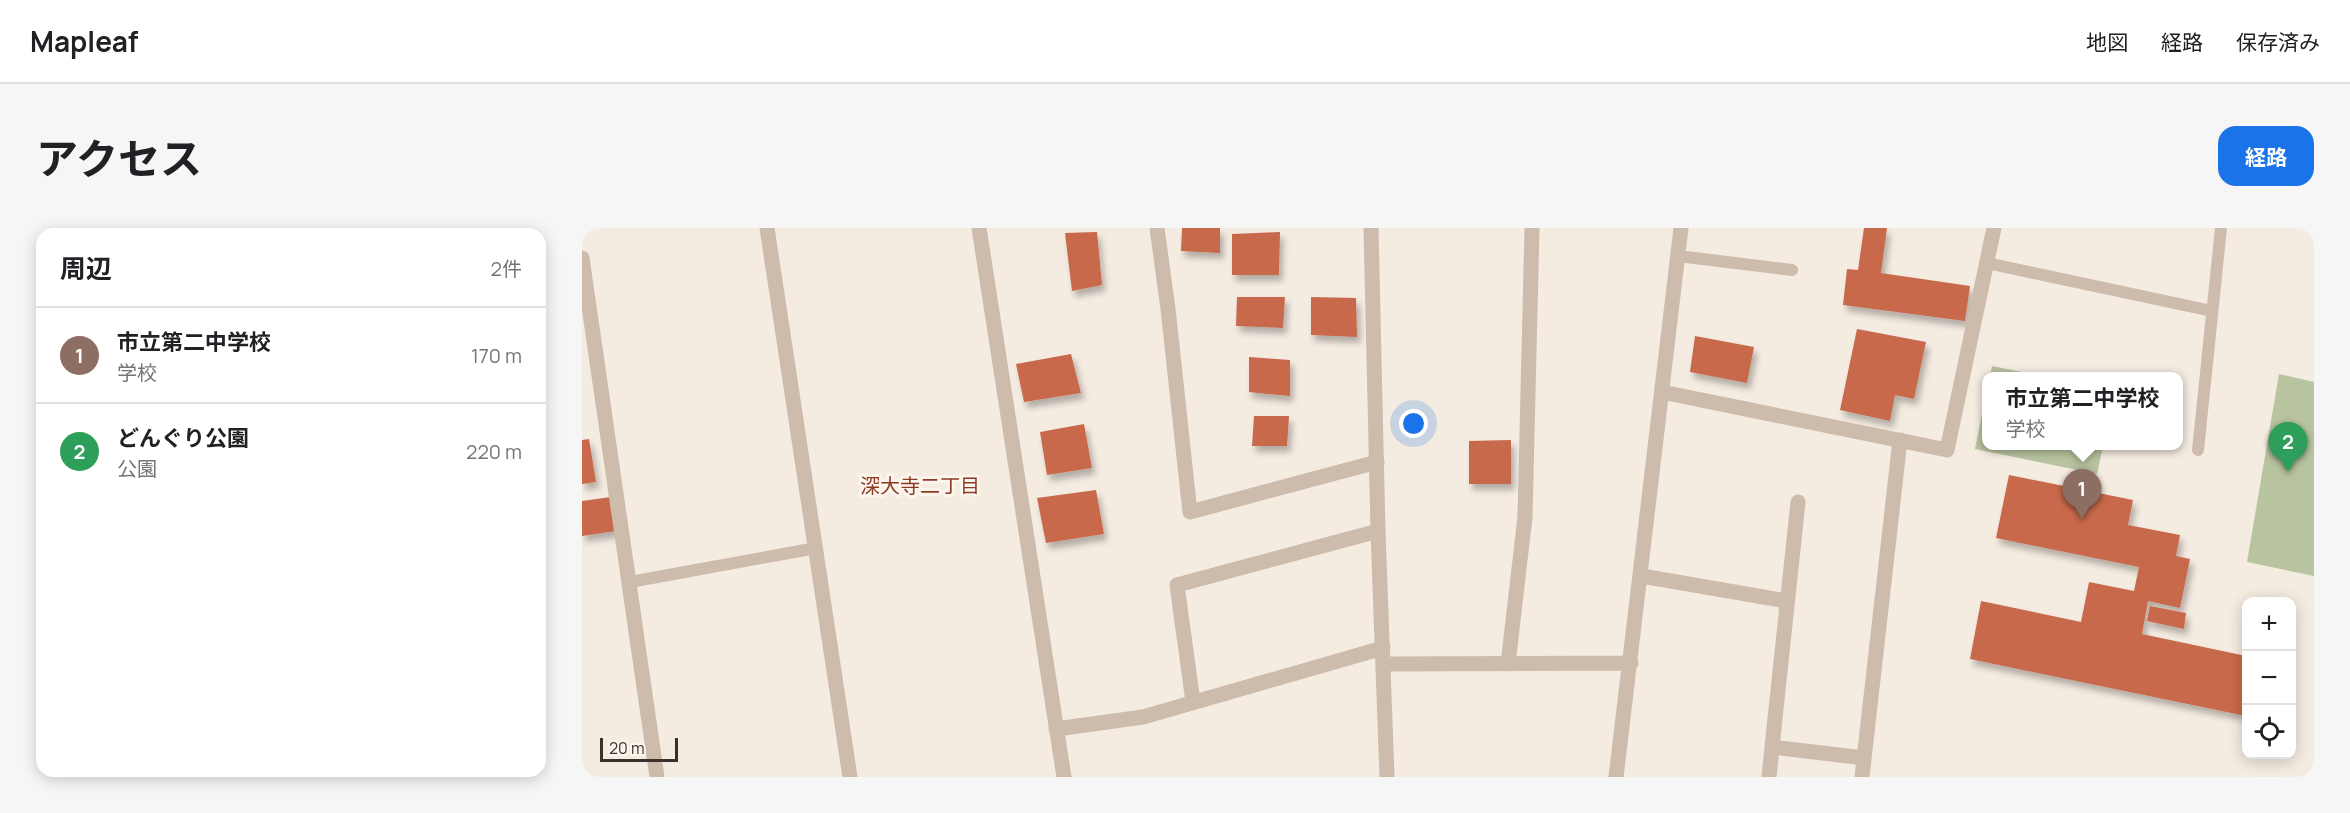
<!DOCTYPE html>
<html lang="ja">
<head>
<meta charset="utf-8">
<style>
	:root { --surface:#fff; --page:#f6f6f6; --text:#202124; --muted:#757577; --line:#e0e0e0; --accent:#1a73e8 }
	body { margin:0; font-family:Manrope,"Noto Sans JP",sans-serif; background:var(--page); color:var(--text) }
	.controls { position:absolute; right:18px; bottom:18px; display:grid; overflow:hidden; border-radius:12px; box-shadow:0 3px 15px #0003 }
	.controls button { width:54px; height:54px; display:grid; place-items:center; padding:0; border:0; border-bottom:2px solid var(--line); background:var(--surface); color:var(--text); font:30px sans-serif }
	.scale { position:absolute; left:18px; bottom:15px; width:78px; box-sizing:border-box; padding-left:6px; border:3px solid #3b302b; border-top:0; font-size:16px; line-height:21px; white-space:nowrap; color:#3b302b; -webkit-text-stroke:4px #fbf5ee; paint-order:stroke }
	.you { position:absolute; left:832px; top:196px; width:21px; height:21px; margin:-15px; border:4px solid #fff; border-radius:50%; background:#1a73e8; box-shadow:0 0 0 9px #1a73e833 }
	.badge { display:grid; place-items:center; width:39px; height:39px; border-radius:50%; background:var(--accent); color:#fff; font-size:20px; font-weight:700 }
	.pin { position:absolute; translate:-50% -50px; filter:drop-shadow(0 2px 3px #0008) }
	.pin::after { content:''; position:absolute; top:32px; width:21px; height:18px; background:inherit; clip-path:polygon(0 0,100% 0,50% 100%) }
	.popup { position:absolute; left:1400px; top:144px; width:201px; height:78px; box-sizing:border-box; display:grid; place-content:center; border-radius:12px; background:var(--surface); filter:drop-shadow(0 2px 4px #0005); font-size:20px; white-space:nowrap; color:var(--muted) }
	.popup b { font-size:22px; color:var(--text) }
	.popup::after { content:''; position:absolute; left:50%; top:100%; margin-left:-12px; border:12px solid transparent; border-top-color:var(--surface) }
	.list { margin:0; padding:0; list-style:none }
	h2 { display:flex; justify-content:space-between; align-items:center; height:78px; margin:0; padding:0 24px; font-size:26px }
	h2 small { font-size:20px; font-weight:400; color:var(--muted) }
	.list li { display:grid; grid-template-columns:39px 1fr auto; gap:18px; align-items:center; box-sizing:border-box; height:96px; padding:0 24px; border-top:2px solid var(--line) }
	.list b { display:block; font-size:22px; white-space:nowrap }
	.list p { margin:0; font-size:20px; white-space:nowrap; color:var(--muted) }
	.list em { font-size:20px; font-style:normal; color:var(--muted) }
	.icon { flex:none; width:33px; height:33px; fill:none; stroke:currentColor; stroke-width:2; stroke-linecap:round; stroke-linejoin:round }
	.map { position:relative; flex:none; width:1732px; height:549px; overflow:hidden; border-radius:18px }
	header { display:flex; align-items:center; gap:36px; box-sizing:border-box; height:84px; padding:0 30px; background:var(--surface); border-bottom:2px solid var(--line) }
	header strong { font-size:28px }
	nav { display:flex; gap:33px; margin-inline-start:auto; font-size:21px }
	.intro { display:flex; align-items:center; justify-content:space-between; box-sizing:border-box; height:144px; padding:0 36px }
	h1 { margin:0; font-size:42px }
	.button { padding:15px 27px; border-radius:18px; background:var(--accent); color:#fff; font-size:21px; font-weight:700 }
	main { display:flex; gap:36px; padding:0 36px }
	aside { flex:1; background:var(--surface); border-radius:18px; box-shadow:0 3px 15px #0003 }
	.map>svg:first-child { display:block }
	.green { fill:#b8c4a0 }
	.building { fill:#c8694b; filter:url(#shadow) }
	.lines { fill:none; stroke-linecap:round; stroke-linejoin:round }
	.service { stroke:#cdbbac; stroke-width:12 }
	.minor { stroke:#cdbbac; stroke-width:15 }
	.labels { text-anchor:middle; stroke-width:6; stroke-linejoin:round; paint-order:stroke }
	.neighbourhood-label { font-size:20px; fill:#8c3b22; stroke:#fbf5ee }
</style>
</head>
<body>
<header>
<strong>Mapleaf</strong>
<nav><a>地図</a><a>経路</a><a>保存済み</a></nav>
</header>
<div class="intro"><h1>アクセス</h1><a class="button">経路</a></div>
<main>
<aside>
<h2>周辺<small>2件</small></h2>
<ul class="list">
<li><span class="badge" style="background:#8d6e63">1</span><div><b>市立第二中学校</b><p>学校</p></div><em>170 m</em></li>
<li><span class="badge" style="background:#2e9e5b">2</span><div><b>どんぐり公園</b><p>公園</p></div><em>220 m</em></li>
</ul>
</aside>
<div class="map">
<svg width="1732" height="549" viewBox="0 0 1732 549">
	<defs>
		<filter id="shadow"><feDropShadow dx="3.5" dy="6" stdDeviation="3" flood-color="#0004"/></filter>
	</defs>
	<rect width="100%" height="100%" fill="#f4ebe1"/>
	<path class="green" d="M1410,138L1460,148H1408Z
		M1697,146L1732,154V348L1665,334Z
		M1404,166V218H1521L1515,246L1393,221Z"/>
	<path class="building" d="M600,0H638V25L599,23Z
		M1282,0H1305L1299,45L1388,58L1383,93L1261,77L1265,41L1276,42Z
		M515,4L520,57L490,63L483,5Z
		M698,4L697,47H650V6Z
		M655,69H703L701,100L654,98Z
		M729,69L774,70L775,109L729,107Z
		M1275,101L1344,114L1332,171L1313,167L1308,193L1258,182Z
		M1113,108L1172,119L1165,155L1108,144Z
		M489,126L499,165L442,174L434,136Z
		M667,129L708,132V168L667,164Z
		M672,188H707L705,218H670Z
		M502,196L510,240L465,247L458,204Z
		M7,211L14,254L0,256V212Z
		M929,212V256H887V213Z
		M1427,247L1551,272L1546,297L1598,307L1594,328L1608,331L1598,380L1566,373L1560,406L1664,428V488L1388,431L1399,373L1499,394L1507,354L1552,363L1557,339L1414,310Z
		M514,262L522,306L464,315L455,270Z
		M29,269L34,303L0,308V273Z
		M1568,378L1604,385L1602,401L1565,393Z"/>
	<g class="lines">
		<path class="service" d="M1096,28L1210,42
			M1405,35L1630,83
			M1616,222L1639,0
			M48,354L234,320"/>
		<path class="minor" d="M185,0L268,549
			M397,0L482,549
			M575,0L586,81L608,284L795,234
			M789,0L796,303L805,549
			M0,30L75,549
			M1080,164L1365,222L1412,0
			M1216,274L1190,519L1282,530
			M1060,348L1205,373L1204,381
			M802,436L1049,435
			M926,436L943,289L950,0
			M611,474L595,357L796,303
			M474,501L561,489L801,420
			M1034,549L1099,0
			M1187,549L1191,510
			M1280,549L1318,212"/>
	</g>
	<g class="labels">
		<g class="neighbourhood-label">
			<text x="338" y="265">深大寺二丁目</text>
		</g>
	</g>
</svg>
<div class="controls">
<button>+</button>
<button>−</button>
<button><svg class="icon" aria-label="locate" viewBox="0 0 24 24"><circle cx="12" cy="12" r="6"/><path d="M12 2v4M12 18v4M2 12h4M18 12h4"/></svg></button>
</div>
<div class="scale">20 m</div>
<div class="you"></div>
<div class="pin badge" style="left:1500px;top:291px;background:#8d6e63">1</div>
<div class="popup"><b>市立第二中学校</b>学校</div>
<div class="pin badge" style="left:1706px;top:244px;background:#2e9e5b">2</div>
</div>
</main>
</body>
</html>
